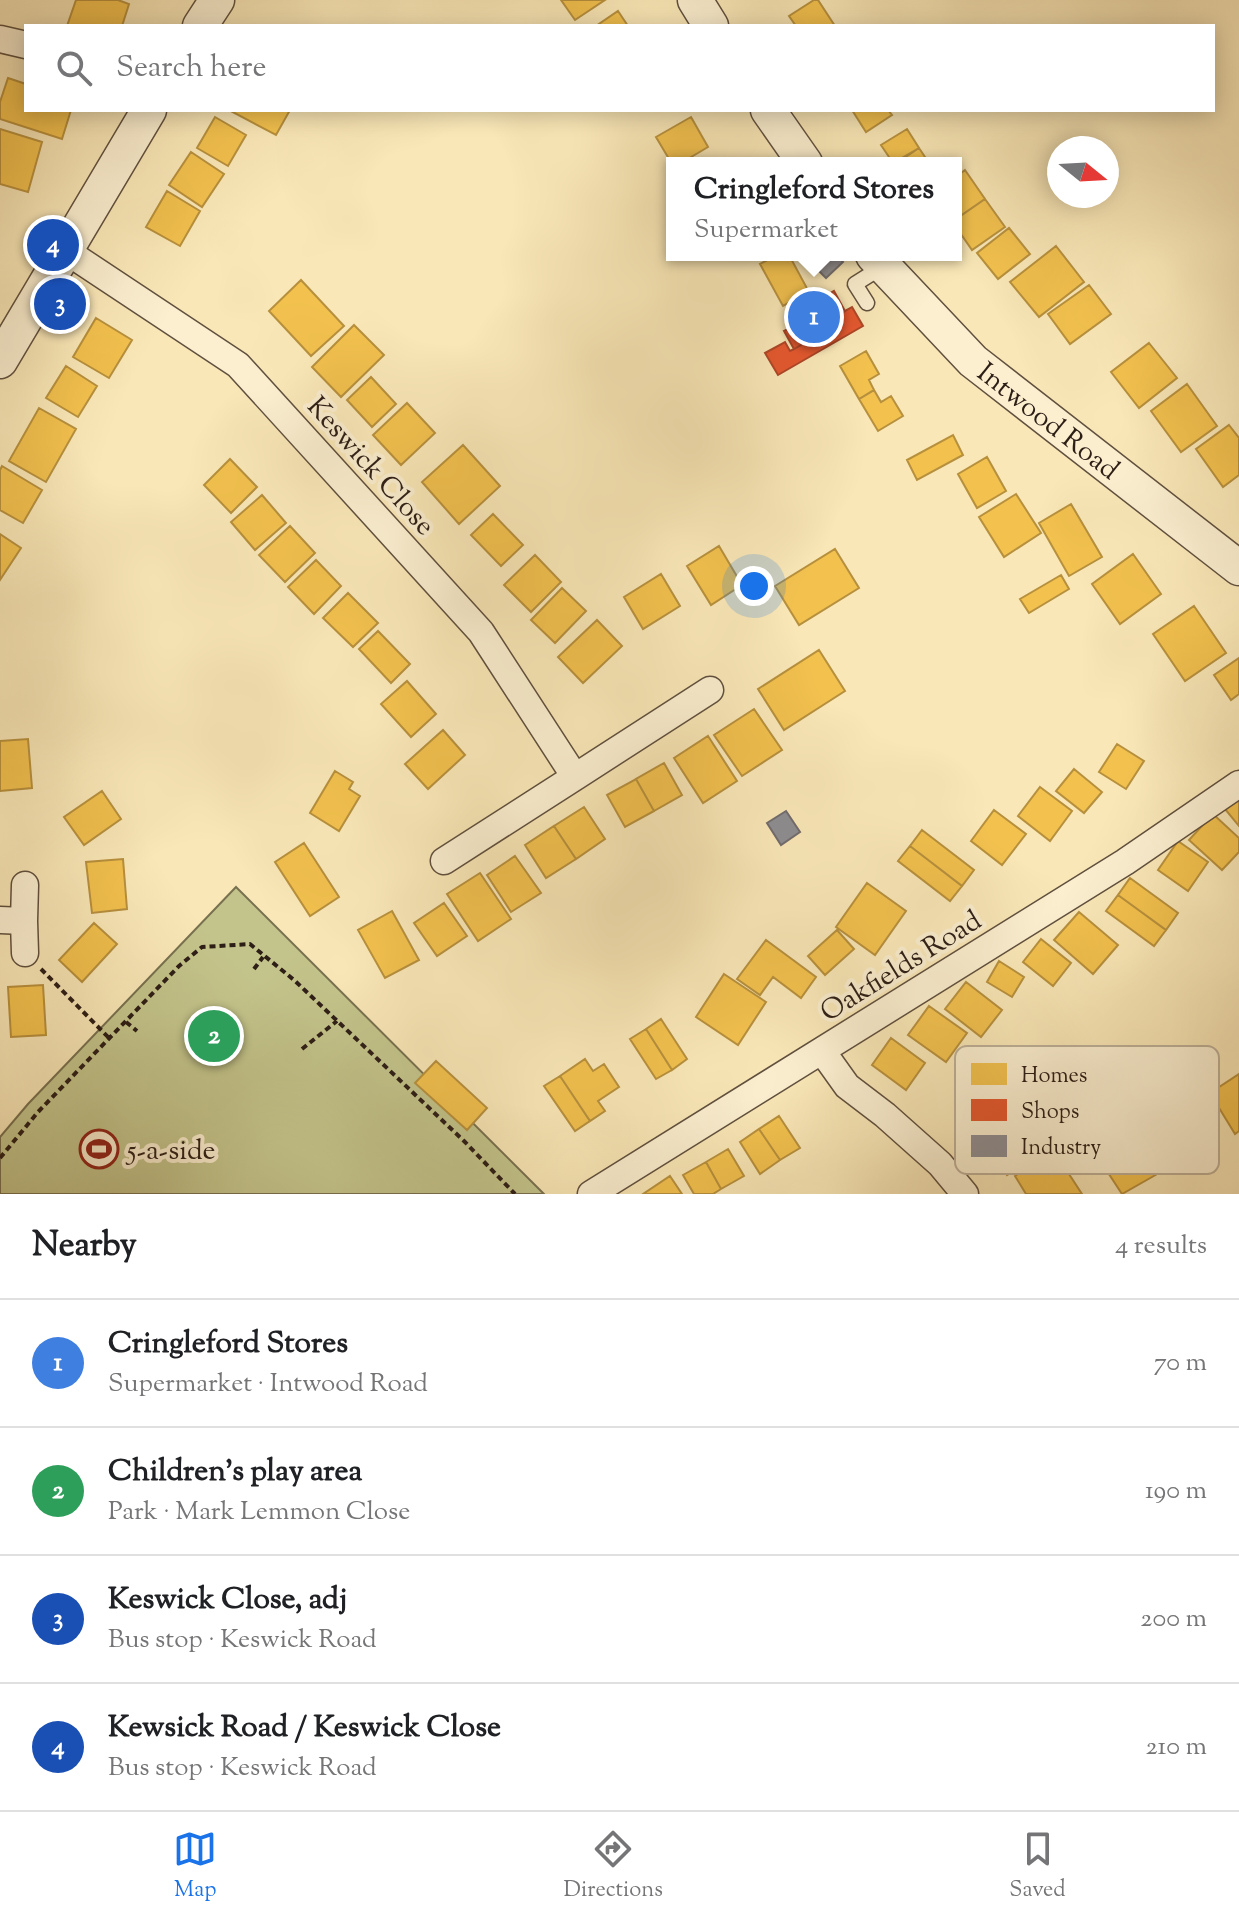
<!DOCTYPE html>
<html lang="en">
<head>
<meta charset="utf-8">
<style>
	:root { --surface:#fff; --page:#f2f2f2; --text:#202124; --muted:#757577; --line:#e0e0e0; --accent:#1a73e8 }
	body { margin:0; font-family:"Sorts Mill Goudy",serif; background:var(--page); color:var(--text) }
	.compass { position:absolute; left:1047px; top:136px; width:72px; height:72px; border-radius:50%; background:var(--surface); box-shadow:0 4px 20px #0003; rotate:108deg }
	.you { position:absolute; left:754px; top:586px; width:28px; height:28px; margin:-20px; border:6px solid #fff; border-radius:50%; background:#1a73e8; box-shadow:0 0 0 12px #1a73e833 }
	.badge { display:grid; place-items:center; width:52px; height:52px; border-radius:50%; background:var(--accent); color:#fff; font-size:26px; font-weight:700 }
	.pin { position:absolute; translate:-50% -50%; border:4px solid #fff; box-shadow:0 2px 8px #0006 }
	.popup { position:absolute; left:666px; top:157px; width:296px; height:104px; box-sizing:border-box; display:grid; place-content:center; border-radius:0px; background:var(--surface); filter:drop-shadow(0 2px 6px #0005); font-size:26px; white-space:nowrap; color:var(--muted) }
	.popup b { font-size:30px; color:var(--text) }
	.popup::after { content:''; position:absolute; left:50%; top:100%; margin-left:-16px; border:16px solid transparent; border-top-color:var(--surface) }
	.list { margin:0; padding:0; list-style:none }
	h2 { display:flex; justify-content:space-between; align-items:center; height:104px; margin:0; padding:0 32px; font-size:34px }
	h2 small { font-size:26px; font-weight:400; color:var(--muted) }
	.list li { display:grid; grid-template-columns:52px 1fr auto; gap:24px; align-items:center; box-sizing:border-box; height:128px; padding:0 32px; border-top:2px solid var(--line) }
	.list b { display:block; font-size:30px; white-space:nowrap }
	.list p { margin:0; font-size:26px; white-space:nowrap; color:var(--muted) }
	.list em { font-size:26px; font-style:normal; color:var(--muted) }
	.icon { flex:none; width:44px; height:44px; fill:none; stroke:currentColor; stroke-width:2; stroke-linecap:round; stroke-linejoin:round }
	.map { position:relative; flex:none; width:1239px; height:1194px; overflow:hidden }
	.search { position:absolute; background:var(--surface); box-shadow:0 4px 20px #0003; left:24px; right:24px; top:24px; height:88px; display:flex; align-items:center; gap:20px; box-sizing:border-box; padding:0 28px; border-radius:0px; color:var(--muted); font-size:30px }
	.sheet { height:616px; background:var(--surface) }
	nav { display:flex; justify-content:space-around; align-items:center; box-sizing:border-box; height:112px; border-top:2px solid var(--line); background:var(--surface); font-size:22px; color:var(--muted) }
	nav a { display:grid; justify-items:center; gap:4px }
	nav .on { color:var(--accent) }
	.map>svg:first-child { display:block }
	.green { fill:#c3c48b; stroke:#787150; stroke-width:2 }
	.homes { fill:#f2c14e; stroke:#b7903d; stroke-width:2 }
	.shops { fill:#e4572e; stroke:#ad4627; stroke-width:2 }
	.industry { fill:#8d8d92; stroke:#706c6d; stroke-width:2 }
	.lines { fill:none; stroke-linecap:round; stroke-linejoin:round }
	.service-casing { stroke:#60503e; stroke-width:17 }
	.minor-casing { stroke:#60503e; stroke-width:29 }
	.tertiary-casing { stroke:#60503e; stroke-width:37 }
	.path { stroke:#2d1e16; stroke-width:4; stroke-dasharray:6 4; stroke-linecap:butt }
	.service { stroke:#fbefd0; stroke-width:14 }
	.minor { stroke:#fbefd0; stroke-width:26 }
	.tertiary { stroke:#fbefd0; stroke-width:34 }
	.labels { text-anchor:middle; stroke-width:8; stroke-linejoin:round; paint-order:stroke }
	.street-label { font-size:28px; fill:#2d1e16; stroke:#fbefd0 }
	.poi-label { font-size:28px; fill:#2d1e16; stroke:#fbefd0; text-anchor:start }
	.key { fill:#fbefd0; stroke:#bdb098; stroke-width:2 }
	.key-label { font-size:22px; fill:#2d1e16 }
</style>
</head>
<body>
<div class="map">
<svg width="1239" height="1194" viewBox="0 0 1239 1194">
	<rect width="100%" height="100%" fill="#f9e7b7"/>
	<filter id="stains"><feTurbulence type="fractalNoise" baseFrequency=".0025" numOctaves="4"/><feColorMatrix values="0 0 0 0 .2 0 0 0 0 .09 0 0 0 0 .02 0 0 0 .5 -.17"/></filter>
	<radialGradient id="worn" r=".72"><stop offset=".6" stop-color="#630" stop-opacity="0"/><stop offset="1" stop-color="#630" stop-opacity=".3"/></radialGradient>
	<path class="green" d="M236,887L544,1194H0V1137L28,1104Z"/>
	<path class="homes" d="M76,0H118L129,4L122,26H67Z
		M561,0H605L575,20Z
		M814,0H818L835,26H796L789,16Z
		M618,11L628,26H596Z
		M8,78L26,84V110H71L62,139L0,119V102Z
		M229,110H290L276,135Z
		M852,110H888L892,115L866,132Z
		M215,117L246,135L228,166L197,148Z
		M691,117L708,147L681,163L672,164L656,137Z
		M0,129L42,142L28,192L0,184Z
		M907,129L919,148L893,163L881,145Z
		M919,148L929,163H897Z
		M191,152L224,174L202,207L169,185Z
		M965,170L985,199L956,219V177Z
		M167,191L200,211L180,246L146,227Z
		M985,199L1005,227L972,250L956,227V219Z
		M1009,228L1030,254L998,279L977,253Z
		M1056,246L1084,282L1039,317L1010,282Z
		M777,255H789L809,292L783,306L760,264Z
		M301,280L344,326L311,356L269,311Z
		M1089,285L1111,314L1070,344L1048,314Z
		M96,318L132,340L109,378L73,357Z
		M354,325L384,355L341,397L312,367Z
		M1149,343L1177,378L1139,408L1111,372Z
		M866,351L879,374L869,380L874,390L859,399L840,366Z
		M66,366L97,386L78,417L46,398Z
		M371,377L396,404L372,427L347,400Z
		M1187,384L1217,426L1181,452L1151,411Z
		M874,390L881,402L891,396L903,416L878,431L859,399Z
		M407,403L435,433L401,465L373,435Z
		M39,408L76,429L46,482L9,461Z
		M1229,425L1239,438V475L1223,487L1196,449Z
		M953,435L963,455L917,480L907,460Z
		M463,445L500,486L459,524L422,482Z
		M987,457L1006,491L977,508L958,474Z
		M230,459L257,487L231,513L204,485Z
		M2,466L42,490L23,523L0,510V470Z
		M1016,494L1041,533L1004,557L979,517Z
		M262,495L286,523L255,550L231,522Z
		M1071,504L1102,557L1069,576L1039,523Z
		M493,514L523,545L501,566L471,535Z
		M290,526L315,553L285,582L259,555Z
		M0,534L21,548L0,580Z
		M719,546L742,585L711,605L687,566Z
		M835,549L859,588L799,625L775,586Z
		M1133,554L1161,594L1120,624L1092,584Z
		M535,555L561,582L531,612L504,585Z
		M316,560L341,586L314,614L288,587Z
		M661,574L680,606L643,629L624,597Z
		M1061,575L1069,589L1029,613L1020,599Z
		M562,588L586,611L555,643L531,620Z
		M348,593L378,623L353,647L323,618Z
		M1194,606L1226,653L1185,681L1153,634Z
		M597,620L622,646L583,683L558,657Z
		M378,631L410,664L391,683L359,649Z
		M819,650L845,691L784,730L758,689Z
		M1239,658V694L1231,700L1214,675Z
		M407,681L436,714L411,737L381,704Z
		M754,709L782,750L742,776L714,735Z
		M443,730L465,755L428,789L405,764Z
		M708,736L737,781L703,803L674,758Z
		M28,739L32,788L0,791V741Z
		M1117,744L1144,761L1126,789L1099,772Z
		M664,763L682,795L654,811L636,779Z
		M1074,769L1102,792L1084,813L1056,791Z
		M335,771L353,782L349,789L360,796L339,831L310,813Z
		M636,779L654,811L625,827L607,795Z
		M1040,787L1072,811L1050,841L1018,816Z
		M102,791L121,819L84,845L64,817Z
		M1239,797V826L1225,809Z
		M584,807L605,839L576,859L554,826Z
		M994,810L1026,834L1002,865L971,841Z
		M1213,814L1239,838V852L1222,870L1189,840Z
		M554,826L576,859L546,878L525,845Z
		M922,830L974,870L962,886L910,846Z
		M1178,841L1208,862L1188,891L1158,870Z
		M304,843L339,897L310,916L275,862Z
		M910,846L962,886L950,901L898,861Z
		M515,856L541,893L511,912L487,875Z
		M123,859L127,909L92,913L86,862Z
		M480,873L511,919L478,941L447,894Z
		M1130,878L1178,913L1166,930L1118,895Z
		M867,883L906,911L875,955L836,927Z
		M1118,895L1166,930L1154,946L1106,911Z
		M444,903L467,936L437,956L414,923Z
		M392,911L419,960L385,978L358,930Z
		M1079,912L1118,945L1093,974L1054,940Z
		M94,923L117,944L82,982L59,960Z
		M837,930L854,949L825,975L808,956Z
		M1041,939L1071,963L1053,986L1023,962Z
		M766,940L816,977L801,998L773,977L760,995L737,979Z
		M999,961L1024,977L1012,997L987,982Z
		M724,974L766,1002L738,1045L696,1017Z
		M966,982L1002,1010L981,1037L945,1009Z
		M43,985L46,1035L11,1037L8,987Z
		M929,1006L967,1033L946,1062L908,1035Z
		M661,1019L687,1059L672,1070L646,1029Z
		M646,1029L672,1070L656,1079L630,1039Z
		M891,1038L925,1063L906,1090L872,1065Z
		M585,1059L593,1071L604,1064L619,1087L598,1101L605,1111L590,1121L560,1076Z
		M436,1061L487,1108L467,1130L415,1083Z
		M1239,1074V1131L1235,1134L1210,1093Z
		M560,1076L590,1121L575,1131L544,1086Z
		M1009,1109L1039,1155L1007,1175L978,1129Z
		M1194,1110L1214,1140L1180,1162L1161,1133Z
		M779,1116L800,1148L780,1160L759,1129Z
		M759,1129L780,1160L760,1174L740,1142Z
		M1141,1145L1159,1173L1122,1194L1105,1168Z
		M728,1149L744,1176L721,1189L706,1162Z
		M1054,1151L1082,1194H1026L1015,1176Z
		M706,1162L721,1189L713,1194H694L683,1175Z
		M670,1176L682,1194H643Z"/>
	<path class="shops" d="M834,291L845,311L814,328L818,335L794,349L784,331L798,324L790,310L806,301L808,306Z
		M852,307L863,326L778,375L765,353L785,342L790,351L794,349L818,335L814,328Z"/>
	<path class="industry" d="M821,255H836L843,262L826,278L812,264Z
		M786,811L800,832L781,845L767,823Z"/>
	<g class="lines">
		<g class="service-casing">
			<path id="service" d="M867,303L855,284L882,267"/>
		</g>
		<g class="minor-casing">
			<path id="minor" d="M0,39L26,45
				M66,251L238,365L481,632L575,777L444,861
				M575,777L710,690
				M0,920L24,921L25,953
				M24,921L25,885
				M822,1051L847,1086L885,1115L940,1164L965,1194
				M591,1194L1125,862L1239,784"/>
		</g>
		<g class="tertiary-casing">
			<g id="tertiary">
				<path d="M695,0L711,26"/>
				<path d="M200,26L217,0"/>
				<path d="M768,110L805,163"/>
				<path id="s1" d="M873,255L973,361L1239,568"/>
				<path d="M0,361L149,110"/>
			</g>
		</g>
		<path class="path" d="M41,969L110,1039
			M254,969L263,957
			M126,1022L137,1031
			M302,1049L337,1021
			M0,1158L38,1112L179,966L202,947L250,944L294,980L464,1141L515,1194"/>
		<use href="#service" class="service"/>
		<use href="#minor" class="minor"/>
		<use href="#tertiary" class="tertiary"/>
	</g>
	<defs>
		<g id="stadium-ring" transform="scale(2)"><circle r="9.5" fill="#fbefd0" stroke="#8f2418" stroke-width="1.5"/><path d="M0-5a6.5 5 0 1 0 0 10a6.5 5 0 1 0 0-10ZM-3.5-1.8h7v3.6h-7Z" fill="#8f2418"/></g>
	</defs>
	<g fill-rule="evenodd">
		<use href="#stadium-ring" x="99" y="1149"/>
	</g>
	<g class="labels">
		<g class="street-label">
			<text dy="10" stroke="none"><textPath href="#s1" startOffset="242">Intwood Road</textPath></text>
			<text transform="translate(372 465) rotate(48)" y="10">Keswick Close</text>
			<text transform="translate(900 965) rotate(-32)" y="10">Oakfields Road</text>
		</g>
		<g class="poi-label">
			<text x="127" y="1159">5-a-side</text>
		</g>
	</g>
	<rect x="955" y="1046" width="264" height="128" rx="12" class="key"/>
	<rect x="971" y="1063" width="36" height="22" fill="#f2c14e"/>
	<rect x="971" y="1099" width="36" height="22" fill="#e4572e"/>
	<rect x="971" y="1135" width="36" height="22" fill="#8d8d92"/>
	<g class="key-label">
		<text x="1021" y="1082">Homes</text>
		<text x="1021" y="1118">Shops</text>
		<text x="1021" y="1154">Industry</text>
	</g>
	<rect width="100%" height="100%" filter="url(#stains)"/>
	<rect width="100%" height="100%" fill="url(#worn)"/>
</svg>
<svg class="compass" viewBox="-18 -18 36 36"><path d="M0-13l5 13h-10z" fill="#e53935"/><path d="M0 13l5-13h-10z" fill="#757577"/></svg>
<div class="you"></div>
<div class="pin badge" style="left:814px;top:317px;background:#3f7fe0">1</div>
<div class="popup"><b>Cringleford Stores</b>Supermarket</div>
<div class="pin badge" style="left:214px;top:1036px;background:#2e9e5b">2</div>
<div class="pin badge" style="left:60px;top:304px;background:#1a4fb4">3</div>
<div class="pin badge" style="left:53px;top:245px;background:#1a4fb4">4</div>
<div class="search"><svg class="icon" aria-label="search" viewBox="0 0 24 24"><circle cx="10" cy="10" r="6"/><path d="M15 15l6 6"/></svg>Search here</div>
</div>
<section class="sheet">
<h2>Nearby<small>4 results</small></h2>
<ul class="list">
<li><span class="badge" style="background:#3f7fe0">1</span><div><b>Cringleford Stores</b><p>Supermarket · Intwood Road</p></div><em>70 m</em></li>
<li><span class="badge" style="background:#2e9e5b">2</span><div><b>Children’s play area</b><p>Park · Mark Lemmon Close</p></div><em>190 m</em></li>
<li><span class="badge" style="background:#1a4fb4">3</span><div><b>Keswick Close, adj</b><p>Bus stop · Keswick Road</p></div><em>200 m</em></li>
<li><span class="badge" style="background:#1a4fb4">4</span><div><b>Kewsick Road / Keswick Close</b><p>Bus stop · Keswick Road</p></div><em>210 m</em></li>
</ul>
</section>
<nav>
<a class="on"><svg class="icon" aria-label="map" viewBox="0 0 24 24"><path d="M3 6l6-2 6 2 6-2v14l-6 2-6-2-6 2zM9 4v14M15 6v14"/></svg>Map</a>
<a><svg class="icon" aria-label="directions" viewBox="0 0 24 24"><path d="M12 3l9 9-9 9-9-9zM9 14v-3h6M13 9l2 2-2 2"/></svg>Directions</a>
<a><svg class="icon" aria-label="saved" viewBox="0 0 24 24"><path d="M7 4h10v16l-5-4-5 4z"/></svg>Saved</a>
</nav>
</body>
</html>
